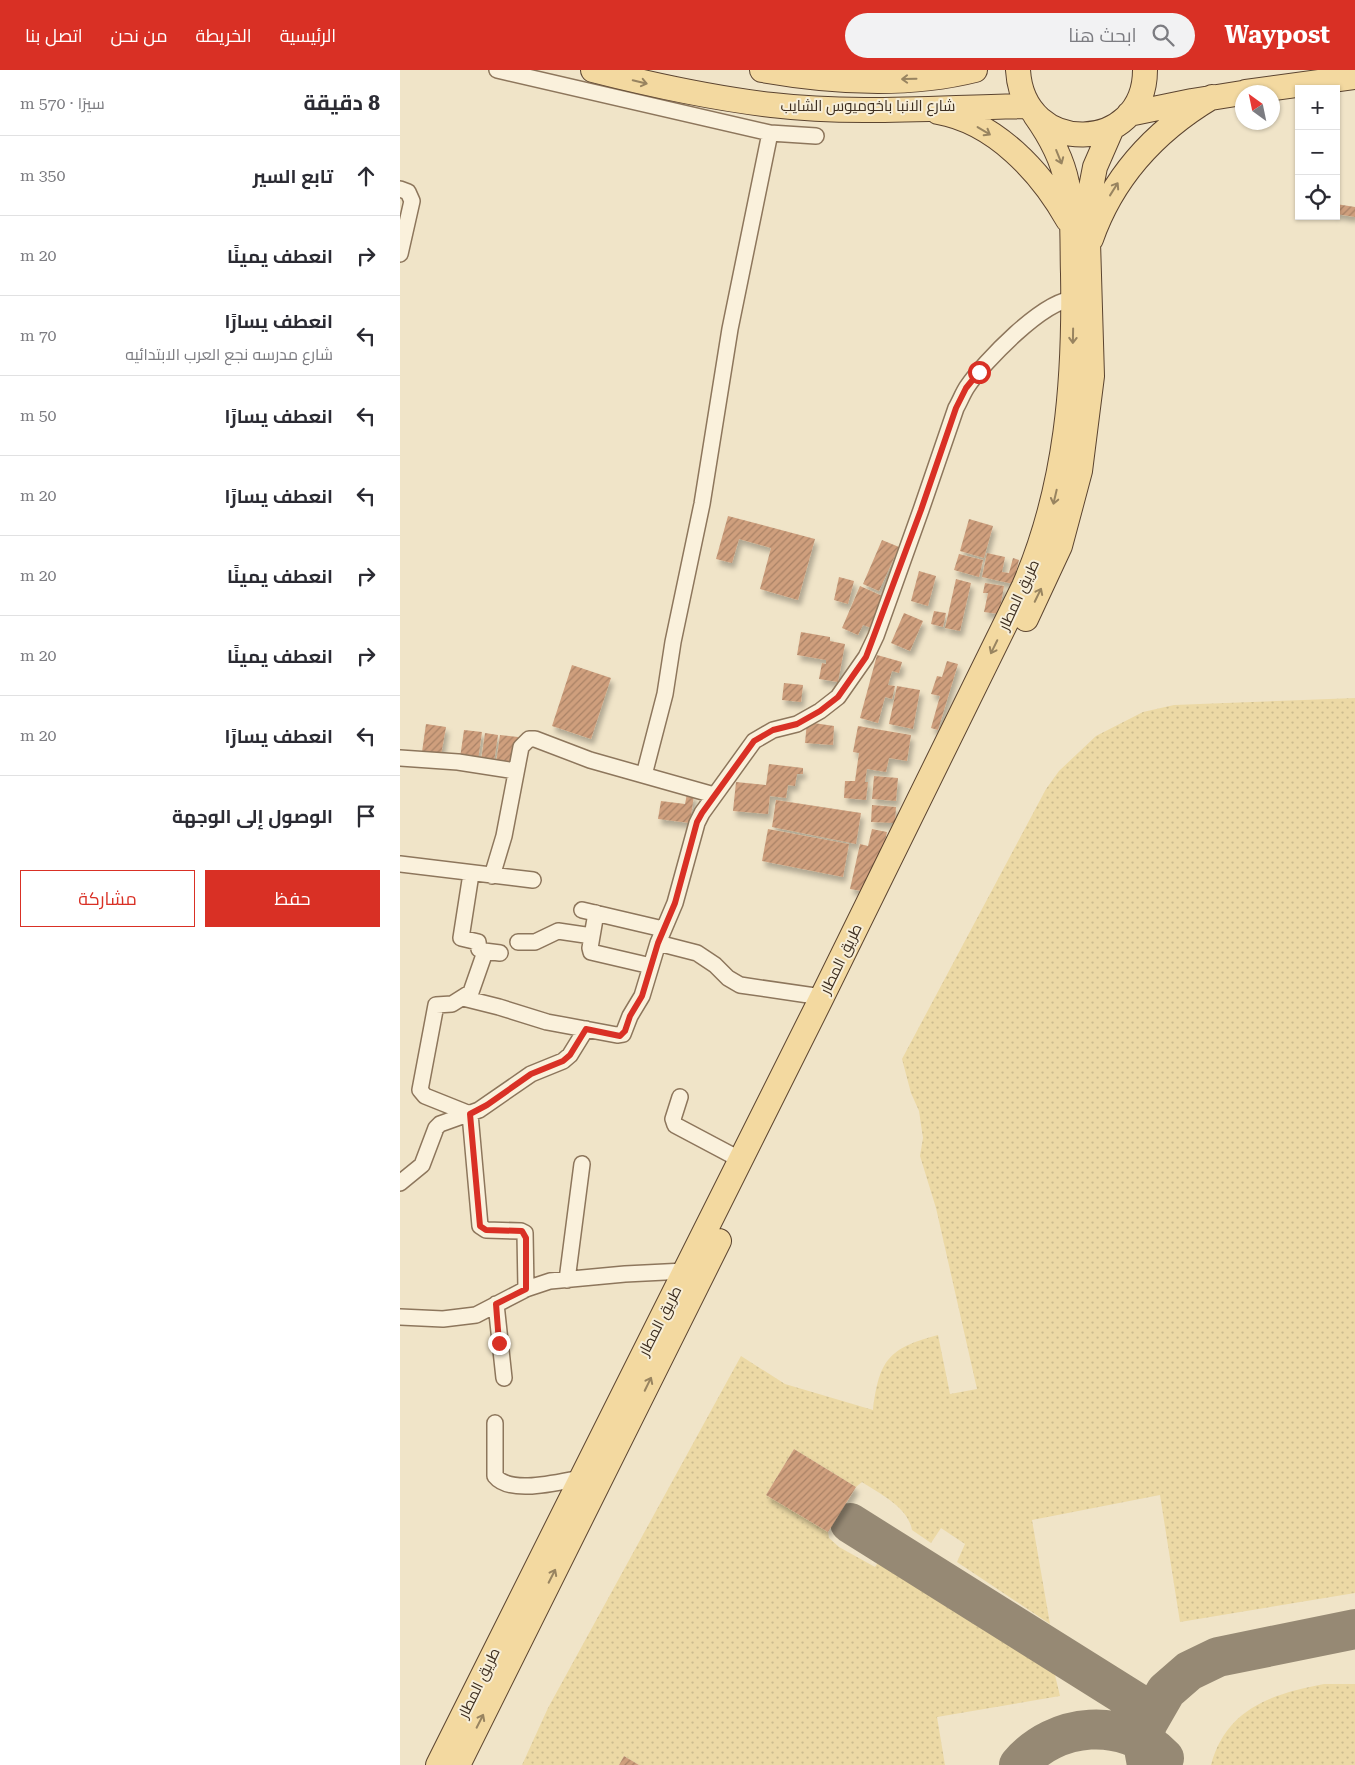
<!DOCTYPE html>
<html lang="ar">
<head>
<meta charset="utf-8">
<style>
	:root { --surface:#fff; --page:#f2f2f3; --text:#2b2b33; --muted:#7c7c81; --line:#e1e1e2; --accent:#d93025 }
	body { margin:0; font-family:"Roboto Serif",Cairo,serif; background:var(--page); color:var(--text); direction:rtl }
	.controls { position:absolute; right:15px; top:15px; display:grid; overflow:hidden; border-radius:0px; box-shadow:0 1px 4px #0004 }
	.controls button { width:45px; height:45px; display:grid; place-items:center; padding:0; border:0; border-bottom:1px solid var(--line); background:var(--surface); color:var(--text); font:25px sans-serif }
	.compass { position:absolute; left:835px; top:15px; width:45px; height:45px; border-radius:50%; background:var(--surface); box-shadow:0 1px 4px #0004; rotate:327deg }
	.stop { position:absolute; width:15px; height:15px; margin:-11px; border:4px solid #d93025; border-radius:50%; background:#fff }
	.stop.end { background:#d93025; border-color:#fff; box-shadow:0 1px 5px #0008 }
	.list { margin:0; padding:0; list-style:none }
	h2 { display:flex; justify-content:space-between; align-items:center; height:65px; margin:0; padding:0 20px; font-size:21px }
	h2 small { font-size:16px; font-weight:400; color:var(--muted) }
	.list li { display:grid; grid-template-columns:32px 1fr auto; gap:15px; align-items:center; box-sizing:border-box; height:80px; padding:0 20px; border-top:1px solid var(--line) }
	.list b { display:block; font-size:19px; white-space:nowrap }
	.list p { margin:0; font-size:16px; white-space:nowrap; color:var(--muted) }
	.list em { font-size:16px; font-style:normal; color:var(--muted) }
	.actions { display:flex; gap:10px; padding:15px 20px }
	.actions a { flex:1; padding:11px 0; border:1px solid var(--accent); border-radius:0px; text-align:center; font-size:18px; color:var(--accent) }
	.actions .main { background:var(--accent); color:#fff }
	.icon { flex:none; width:28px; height:28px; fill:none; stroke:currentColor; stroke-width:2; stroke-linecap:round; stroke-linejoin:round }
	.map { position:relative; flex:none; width:955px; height:1695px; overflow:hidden; direction:ltr }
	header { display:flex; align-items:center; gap:30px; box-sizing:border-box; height:70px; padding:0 25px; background:var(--accent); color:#fff }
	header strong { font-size:24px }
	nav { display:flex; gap:28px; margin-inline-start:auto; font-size:18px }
	.search { width:350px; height:45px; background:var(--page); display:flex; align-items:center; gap:12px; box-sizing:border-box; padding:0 18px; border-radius:28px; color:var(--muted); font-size:19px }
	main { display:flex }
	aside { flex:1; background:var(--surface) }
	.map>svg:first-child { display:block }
	.sand { fill:url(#sand-dots) }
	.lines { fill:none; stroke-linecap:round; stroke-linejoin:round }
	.taxiway { stroke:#968974; stroke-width:40 }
	.building { fill:url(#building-hatch); filter:url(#shadow) }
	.minor-casing { stroke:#8d765c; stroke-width:18 }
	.primary-casing { stroke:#5b4430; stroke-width:26 }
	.minor { stroke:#faf1dc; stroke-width:15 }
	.primary { stroke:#f3d9a0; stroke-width:24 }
	.oneway { stroke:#988460 }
	.route { stroke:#d93025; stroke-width:6 }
	.labels { text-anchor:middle; stroke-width:4; stroke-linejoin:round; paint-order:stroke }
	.street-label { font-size:15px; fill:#3d2e20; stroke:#f7eed8 }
</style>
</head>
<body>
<header>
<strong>Waypost</strong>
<div class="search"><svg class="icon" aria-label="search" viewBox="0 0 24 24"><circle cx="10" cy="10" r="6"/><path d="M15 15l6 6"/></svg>ابحث هنا</div>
<nav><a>الرئيسية</a><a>الخريطة</a><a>من نحن</a><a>اتصل بنا</a></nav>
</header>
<main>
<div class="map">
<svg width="955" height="1695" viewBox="0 0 955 1695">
	<defs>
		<pattern id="sand-dots" width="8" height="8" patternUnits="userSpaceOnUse" patternTransform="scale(1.25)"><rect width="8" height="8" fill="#ecd9a5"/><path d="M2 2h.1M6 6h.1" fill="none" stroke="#cbbb8e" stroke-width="1.8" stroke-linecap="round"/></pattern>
		<pattern id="building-hatch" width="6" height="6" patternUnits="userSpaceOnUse" patternTransform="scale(1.25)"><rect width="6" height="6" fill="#cf9f7d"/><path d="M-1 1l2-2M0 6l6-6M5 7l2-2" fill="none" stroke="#a98266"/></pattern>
		<filter id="shadow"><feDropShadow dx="3" dy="5.5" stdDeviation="2.5" flood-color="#0004"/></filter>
	</defs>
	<rect width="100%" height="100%" fill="#f0e4c8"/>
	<path class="sand" d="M955,628V1523L780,1552L760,1425L632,1450L650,1554L557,1492L565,1474L541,1458L531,1473L512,1460C508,1437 480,1424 462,1412L456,1417L394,1379L366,1425L428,1462L429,1468L439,1477L475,1497L480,1489L654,1601L660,1626L537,1647L545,1695H239L224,1686L219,1695H122L148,1638L341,1286L385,1314L473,1340C479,1291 488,1278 538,1265L550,1324L577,1319L536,1138L520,1086L523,1068L519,1041L511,1023L502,989L646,719L659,701L696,666L743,642L774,635Z
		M924,1614H955V1695H811C826,1639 871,1624 924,1614Z"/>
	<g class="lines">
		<path class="taxiway" d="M450,1453L753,1643
			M619,1695C655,1652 724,1646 764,1688
			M747,1695L743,1673L747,1654L766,1621L789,1601L818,1587L955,1559"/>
	</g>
	<path class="building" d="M936,134L955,137V147L936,144Z
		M328,446L415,469L398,530L360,519L371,478L339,469L332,493L316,489Z
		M569,449L593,456L584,488L560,481Z
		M482,470L499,477L479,521L463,514Z
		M587,483L605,487L602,502L609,503L613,488L619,490L613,514L582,507Z
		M559,484L583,490L579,507L554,500Z
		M519,501L536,506L528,536L511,531Z
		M439,507L454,511L448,534L434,530Z
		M556,509L571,513L560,561L545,558Z
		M585,513L604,516L599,544L584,542L588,523H583Z
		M460,516L487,528L474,559L463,555L458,565L442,558Z
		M534,541L546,543L543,557L531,554Z
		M504,543L523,551L510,581L491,573Z
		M401,562L430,567V571L445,574L438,612L419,609L422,593L426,594V590L397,585Z
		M477,585L502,592L499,603L492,601L488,615L495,616L492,629L485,627L478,653L460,648Z
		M547,591L558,594L538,660L531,658L540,626L531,624L537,606L542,607Z
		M172,595L211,608L191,669L152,656Z
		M384,613L403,615L401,632L382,630Z
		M497,616L520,620L513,659L489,654Z
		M407,652L434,656L433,675L405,673Z
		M26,654L46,657L41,685L22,682Z
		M458,656L511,665L507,691L489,688L486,702L467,699L465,712H468L466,730L444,728L445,711H455L459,683L453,682Z
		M64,660L82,662L78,690L60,688Z
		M85,663L98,665L94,692L81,691Z
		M100,665L118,667L114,695L96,693Z
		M369,694L403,698V704H397L395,716L388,715L386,728L370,726L371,715L368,744L333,741L336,712L366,715Z
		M474,706L498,708L496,731L472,729Z
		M287,724L294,725L290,753L258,749L261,731L285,734Z
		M376,730L461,743L456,774L372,757Z
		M472,735L496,737L495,753L471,752Z
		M368,759L449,774L443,807L362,791Z
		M472,759L487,762L483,779L462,821L450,819L460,774L468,776Z
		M394,1379L456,1417L428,1462L366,1425Z
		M224,1686L239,1695H219Z"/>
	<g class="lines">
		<g class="minor-casing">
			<path id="minor" d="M97,0L370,63L416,66
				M0,119L8,122L12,131L0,184
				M0,688L58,692L116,701
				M244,705L265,624L273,572L302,434L330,259L370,63
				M0,794L133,810
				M71,804L61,868L78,872L79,879L85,882L71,922L52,934L36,935L20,1020L25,1026L70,1044L80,1156L86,1160L121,1161L125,1163L126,1219
				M92,806L104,766L121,677L129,669H135L190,690L314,725
				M182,840L263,859
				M196,843L190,878L191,882L251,896
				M118,872H135L158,861L192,866
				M258,873L297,883L315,895L328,908L340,915L422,927
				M84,881L100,883
				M63,928L99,937L147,952L217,965L223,964L230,946L242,926L258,873L275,833L297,753L302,743L354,671L373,660L397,654L420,641L438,627L466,587L476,566L521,440L556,338C560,331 563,323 567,317C584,292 643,230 674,229
				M280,1027L273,1049L275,1055L341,1090
				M0,1113L22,1095L36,1058L40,1054L79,1040L131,1004L163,991L170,985L186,959
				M167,1210L182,1094
				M96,1234L104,1308
				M0,1247L43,1249L76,1245L126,1219L150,1211L225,1204L285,1201
				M95,1353V1406C110,1425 158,1412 181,1408"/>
		</g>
		<g class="primary-casing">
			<path id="primary" d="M193,0C252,15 311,28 372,35C457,45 543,37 628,36
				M362,0C430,12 507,17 575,0
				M618,0C623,88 745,84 745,0
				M846,22L955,7
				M538,42C595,52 641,102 668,150
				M729,44L792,31L842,23
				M691,169C713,106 755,61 812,27
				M626,549L660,476L680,401L692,306L687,138L695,97L712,58
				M38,1695L422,927L624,516C667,416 675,311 673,204C672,174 674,142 667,113C662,88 650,66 635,45
				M58,1695L319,1171"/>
		</g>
		<use href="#minor" class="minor"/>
		<use href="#primary" class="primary"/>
	</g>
	<defs><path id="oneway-shaft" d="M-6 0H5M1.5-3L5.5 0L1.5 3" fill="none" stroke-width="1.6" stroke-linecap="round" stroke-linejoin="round" transform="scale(1.25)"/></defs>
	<g class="oneway">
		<use href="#oneway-shaft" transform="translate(509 9) rotate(179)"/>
		<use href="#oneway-shaft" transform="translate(240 12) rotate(14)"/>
		<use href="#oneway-shaft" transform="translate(584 61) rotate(31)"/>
		<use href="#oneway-shaft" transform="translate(659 87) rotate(68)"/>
		<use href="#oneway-shaft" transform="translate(714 119) rotate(-58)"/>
		<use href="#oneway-shaft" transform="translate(673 266) rotate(91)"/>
		<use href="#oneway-shaft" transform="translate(655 427) rotate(103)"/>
		<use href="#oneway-shaft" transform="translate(638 525) rotate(-64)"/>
		<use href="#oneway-shaft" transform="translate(594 577) rotate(116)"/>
		<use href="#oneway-shaft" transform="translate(248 1314) rotate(-64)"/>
		<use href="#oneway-shaft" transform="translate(152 1506) rotate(-63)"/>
		<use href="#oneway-shaft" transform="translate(80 1651) rotate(-63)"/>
	</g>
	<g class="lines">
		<path class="route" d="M99,1273L96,1234L126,1219V1168L122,1161L86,1160L80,1156L70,1044L87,1035L131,1004L163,991L170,985L186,959L220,966L225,961L230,946L242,926L258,873L275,833L297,752L302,743L354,671L373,660L397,654L420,641L438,627L466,587L521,440L556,338L566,318L579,302"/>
	</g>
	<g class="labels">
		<g class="street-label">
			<text x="468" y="41">شارع الانبا باخوميوس الشايب</text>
			<text transform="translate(619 525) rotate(-65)" y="5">طريق المطار</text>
			<text transform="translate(441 889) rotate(-64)" y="5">طريق المطار</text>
			<text transform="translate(260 1251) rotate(-63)" y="5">طريق المطار</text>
			<text transform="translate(79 1613) rotate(-64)" y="5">طريق المطار</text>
		</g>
	</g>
</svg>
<div class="controls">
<button>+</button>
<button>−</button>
<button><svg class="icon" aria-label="locate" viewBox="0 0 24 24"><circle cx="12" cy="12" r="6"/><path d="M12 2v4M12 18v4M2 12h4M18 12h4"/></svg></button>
</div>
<svg class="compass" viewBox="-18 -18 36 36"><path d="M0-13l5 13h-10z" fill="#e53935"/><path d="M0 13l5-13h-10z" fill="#7c7c81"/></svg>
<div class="stop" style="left:579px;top:302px"></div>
<div class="stop end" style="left:99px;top:1273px"></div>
</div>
<aside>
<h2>8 دقيقة<small>سيرًا · 570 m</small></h2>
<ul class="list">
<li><svg class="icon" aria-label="ahead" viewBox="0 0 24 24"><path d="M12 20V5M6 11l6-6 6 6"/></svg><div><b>تابع السير</b></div><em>350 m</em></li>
<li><svg class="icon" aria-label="right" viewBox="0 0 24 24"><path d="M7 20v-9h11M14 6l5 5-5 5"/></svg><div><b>انعطف يمينًا</b></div><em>20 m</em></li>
<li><svg class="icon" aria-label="left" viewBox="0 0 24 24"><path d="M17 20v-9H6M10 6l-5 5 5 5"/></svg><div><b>انعطف يسارًا</b><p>شارع مدرسه نجع العرب الابتدائيه</p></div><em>70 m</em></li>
<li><svg class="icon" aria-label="left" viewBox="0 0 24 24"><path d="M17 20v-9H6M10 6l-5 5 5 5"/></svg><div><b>انعطف يسارًا</b></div><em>50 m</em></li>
<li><svg class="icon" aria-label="left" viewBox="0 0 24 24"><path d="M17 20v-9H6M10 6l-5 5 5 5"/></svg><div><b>انعطف يسارًا</b></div><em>20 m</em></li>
<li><svg class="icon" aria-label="right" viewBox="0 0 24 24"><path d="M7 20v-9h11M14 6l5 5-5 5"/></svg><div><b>انعطف يمينًا</b></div><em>20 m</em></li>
<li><svg class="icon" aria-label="right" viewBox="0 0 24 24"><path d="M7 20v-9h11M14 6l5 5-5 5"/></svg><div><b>انعطف يمينًا</b></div><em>20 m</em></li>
<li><svg class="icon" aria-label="left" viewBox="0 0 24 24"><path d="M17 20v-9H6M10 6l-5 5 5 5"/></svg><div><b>انعطف يسارًا</b></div><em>20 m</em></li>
<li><svg class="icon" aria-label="arrive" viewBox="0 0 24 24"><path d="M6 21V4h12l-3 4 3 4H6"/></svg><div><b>الوصول إلى الوجهة</b></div></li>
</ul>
<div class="actions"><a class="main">حفظ</a><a>مشاركة</a></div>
</aside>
</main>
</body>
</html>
